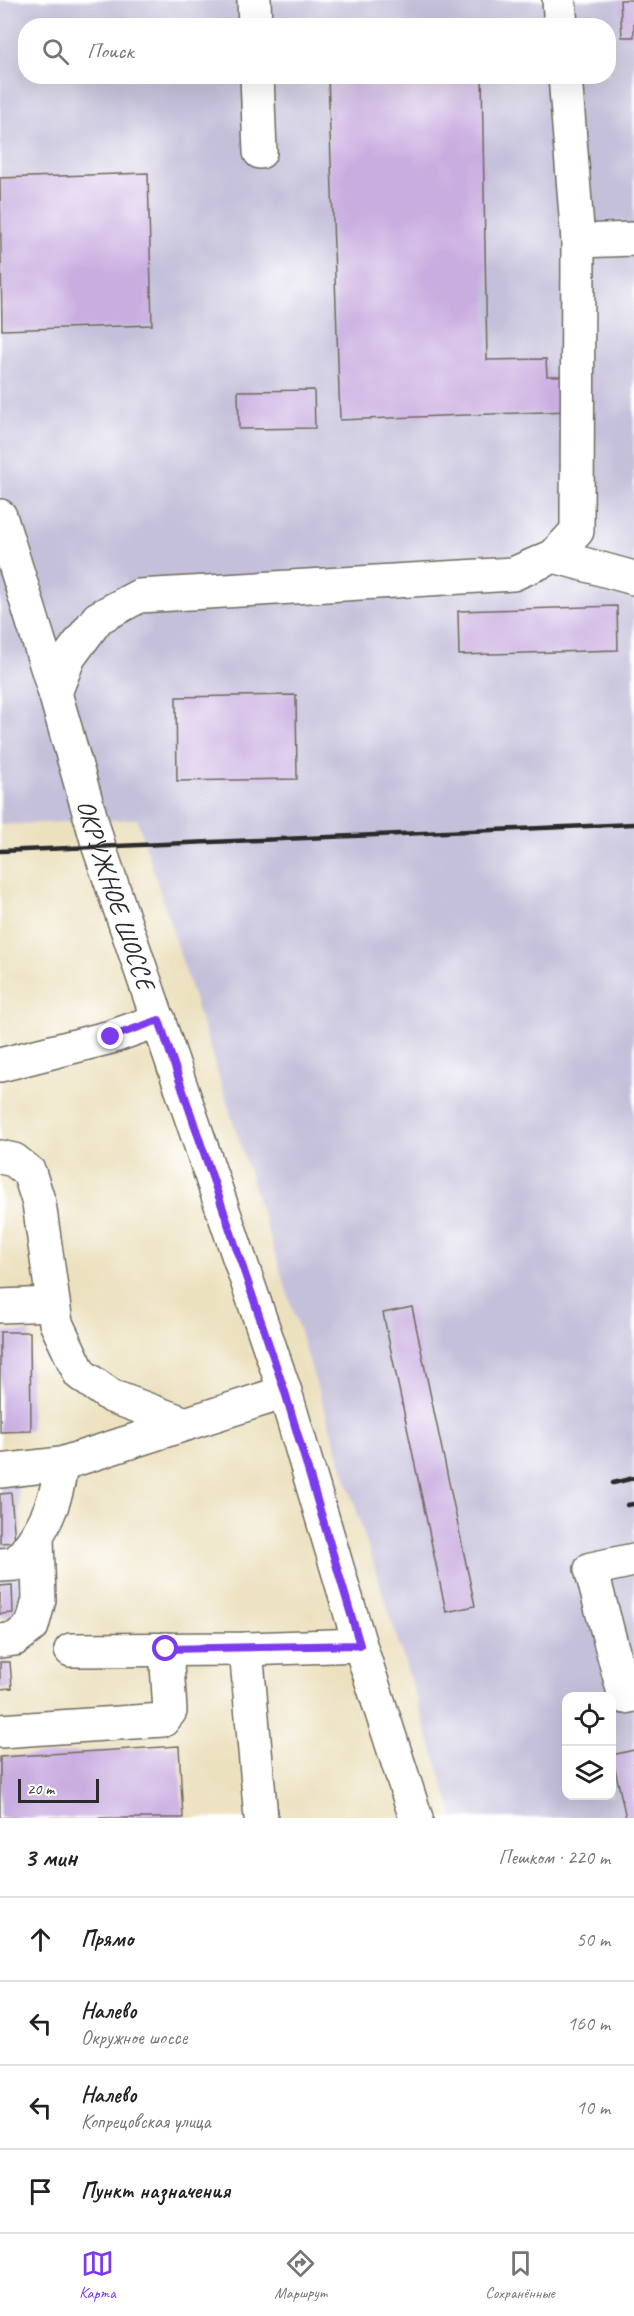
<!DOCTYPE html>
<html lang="ru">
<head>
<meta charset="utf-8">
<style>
	:root { --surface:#fff; --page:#f2f2f2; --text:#222; --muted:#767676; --line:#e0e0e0; --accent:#7c3aed }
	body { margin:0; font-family:Caveat,sans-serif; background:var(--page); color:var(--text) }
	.controls { position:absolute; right:18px; bottom:18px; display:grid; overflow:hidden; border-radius:12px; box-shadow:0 6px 24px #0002 }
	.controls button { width:54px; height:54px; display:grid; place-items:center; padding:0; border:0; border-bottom:2px solid var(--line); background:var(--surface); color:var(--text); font:30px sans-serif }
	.scale { position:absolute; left:18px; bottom:15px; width:81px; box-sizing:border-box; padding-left:6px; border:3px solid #2b2b2b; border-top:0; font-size:16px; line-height:21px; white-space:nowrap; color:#2b2b2b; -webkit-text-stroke:4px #fff; paint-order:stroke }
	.stop { position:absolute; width:18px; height:18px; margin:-14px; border:4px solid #7c3aed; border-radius:50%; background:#fff }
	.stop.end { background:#7c3aed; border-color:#fff; box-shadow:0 2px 6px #0008 }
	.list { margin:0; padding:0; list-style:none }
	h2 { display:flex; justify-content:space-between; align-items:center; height:78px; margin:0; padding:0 24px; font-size:26px }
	h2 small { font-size:20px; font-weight:400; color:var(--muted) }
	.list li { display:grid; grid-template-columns:39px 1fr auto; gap:18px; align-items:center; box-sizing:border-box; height:84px; padding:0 24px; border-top:2px solid var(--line) }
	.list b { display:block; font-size:22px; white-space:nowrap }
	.list p { margin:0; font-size:20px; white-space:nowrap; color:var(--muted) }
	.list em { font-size:20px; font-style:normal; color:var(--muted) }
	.icon { flex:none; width:33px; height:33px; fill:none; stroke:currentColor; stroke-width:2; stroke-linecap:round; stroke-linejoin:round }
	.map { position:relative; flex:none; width:634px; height:1818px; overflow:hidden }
	.search { position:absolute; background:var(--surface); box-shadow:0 6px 24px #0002; left:18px; right:18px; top:18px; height:66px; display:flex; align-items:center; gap:15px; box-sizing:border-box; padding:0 21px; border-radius:24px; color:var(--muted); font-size:22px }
	.sheet { height:414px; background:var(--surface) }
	nav { display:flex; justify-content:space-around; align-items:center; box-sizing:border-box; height:84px; border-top:2px solid var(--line); background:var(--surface); font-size:16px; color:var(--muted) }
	nav a { display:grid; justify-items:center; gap:3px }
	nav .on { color:var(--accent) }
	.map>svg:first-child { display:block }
	.industrial { fill:#c5c0da; fill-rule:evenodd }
	.building { fill:#c9ade0 }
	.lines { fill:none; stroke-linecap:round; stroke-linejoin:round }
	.minor-casing { stroke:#6f6b5f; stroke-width:36 }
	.minor { stroke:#fff; stroke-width:33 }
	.rail { stroke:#2b2b2b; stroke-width:4.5 }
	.route { stroke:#7c3aed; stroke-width:8 }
	.labels { text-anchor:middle; stroke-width:5; stroke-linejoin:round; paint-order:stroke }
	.street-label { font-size:26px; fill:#2b2b2b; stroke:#fff }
</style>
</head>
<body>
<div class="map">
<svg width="634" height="1818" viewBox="0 0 634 1818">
	<rect width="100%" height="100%" fill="#fff"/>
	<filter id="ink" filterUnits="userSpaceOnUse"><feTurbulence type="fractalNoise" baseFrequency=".0167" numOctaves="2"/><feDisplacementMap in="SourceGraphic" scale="12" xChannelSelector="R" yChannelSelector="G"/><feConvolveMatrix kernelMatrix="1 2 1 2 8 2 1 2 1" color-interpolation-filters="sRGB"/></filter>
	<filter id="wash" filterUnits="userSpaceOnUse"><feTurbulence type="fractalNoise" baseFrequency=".008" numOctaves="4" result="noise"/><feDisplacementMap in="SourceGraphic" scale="24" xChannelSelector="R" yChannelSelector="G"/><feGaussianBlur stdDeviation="1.35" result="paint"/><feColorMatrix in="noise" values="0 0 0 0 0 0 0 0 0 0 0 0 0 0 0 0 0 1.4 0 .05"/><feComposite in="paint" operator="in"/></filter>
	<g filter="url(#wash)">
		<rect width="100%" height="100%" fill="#ece1bf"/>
		<path class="industrial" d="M0,0H634V1818H454L137,819L0,825ZM26,26H608V76H26ZM566,1696H612V1796H566Z
			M17,1469L26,1616L0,1617V1471Z"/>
		<g id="blocks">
			<path class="building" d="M620,0H634V37H622Z
				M328,76H482L487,360L546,359L547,376H591L593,410L340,420Z
				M148,173L152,325L2,330L0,178Z
				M314,390L315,428L239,429L238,391Z
				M617,606L618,650L459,655L458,611Z
				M296,695L297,779L177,781L176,697Z
				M412,1307L475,1606L446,1612L383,1313Z
				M0,1332H30L31,1431L0,1432Z
				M11,1493L15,1542L0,1543V1494Z
				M12,1585L13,1613L0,1614V1586Z
				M0,1662H10L12,1688L0,1689Z
				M179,1746L183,1818H0V1757Z
				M634,1750V1818H626L612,1755Z"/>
		</g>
	</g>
	<g filter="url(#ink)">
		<use href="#blocks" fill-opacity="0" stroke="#6f6b5f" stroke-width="1.5"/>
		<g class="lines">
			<g class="minor-casing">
				<g id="minor">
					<path d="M254,0L255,26"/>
					<path d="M559,0L561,26"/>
					<path d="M257,76L260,152"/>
					<path d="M565,76L578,241L634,239"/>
					<path id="s1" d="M0,516L55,693L99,847L285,1392L360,1645L416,1818"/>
					<path d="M554,556L634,578"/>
					<path d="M55,693L69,657L98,618L139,596L513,574L554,556L577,531L578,241"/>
					<path d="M0,1065L111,1037L159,1020"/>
					<path d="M0,1157L14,1160L29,1172L39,1203L56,1323L80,1374L111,1396L186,1424"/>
					<path d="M0,1306L53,1304"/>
					<path d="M0,1471L61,1464L285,1392"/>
					<path d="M634,1560L591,1569L625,1697L634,1695"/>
					<path d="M0,1565L16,1564C42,1532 57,1505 61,1464"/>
					<path d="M0,1641L15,1639L32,1626L39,1600L37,1538"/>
					<path d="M246,1649L261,1818"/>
					<path d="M71,1650L246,1649L360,1645"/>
					<path d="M0,1731L163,1720L170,1711L166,1649"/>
				</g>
			</g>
			<use href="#minor" class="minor"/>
			<path class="rail" d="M0,851L634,824
				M613,1483L634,1478
				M627,1505L634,1504"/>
		</g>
	</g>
	<g class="lines" filter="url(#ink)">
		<path class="route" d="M111,1037L159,1020L285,1392L360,1645L166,1649"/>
	</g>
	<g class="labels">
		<g class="street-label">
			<text dy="9" stroke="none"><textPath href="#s1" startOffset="396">ОКРУЖНОЕ ШОССЕ</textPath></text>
		</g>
	</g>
</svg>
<div class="controls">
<button><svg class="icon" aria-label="locate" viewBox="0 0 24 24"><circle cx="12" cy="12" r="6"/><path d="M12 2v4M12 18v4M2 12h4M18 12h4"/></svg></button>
<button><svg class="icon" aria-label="layers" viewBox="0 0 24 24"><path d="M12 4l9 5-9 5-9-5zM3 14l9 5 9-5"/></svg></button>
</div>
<div class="scale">20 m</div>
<div class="stop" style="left:166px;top:1649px"></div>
<div class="stop end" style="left:111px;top:1037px"></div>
<div class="search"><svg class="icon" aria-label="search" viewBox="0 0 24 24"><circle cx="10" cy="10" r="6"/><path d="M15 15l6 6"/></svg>Поиск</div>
</div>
<section class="sheet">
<h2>3 мин<small>Пешком · 220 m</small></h2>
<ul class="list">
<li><svg class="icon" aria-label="ahead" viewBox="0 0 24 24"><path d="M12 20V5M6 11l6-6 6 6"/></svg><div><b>Прямо</b></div><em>50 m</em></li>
<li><svg class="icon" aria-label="left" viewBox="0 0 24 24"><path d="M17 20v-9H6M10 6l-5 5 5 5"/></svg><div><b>Налево</b><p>Окружное шоссе</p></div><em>160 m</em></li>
<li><svg class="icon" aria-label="left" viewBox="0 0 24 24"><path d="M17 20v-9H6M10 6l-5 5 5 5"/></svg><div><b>Налево</b><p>Копрецовская улица</p></div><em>10 m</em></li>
<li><svg class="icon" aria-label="arrive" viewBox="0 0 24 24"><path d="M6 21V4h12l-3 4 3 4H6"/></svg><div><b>Пункт назначения</b></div></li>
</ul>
</section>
<nav>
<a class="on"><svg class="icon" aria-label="map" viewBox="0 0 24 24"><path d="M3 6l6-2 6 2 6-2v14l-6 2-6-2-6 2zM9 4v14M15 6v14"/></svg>Карта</a>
<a><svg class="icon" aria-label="directions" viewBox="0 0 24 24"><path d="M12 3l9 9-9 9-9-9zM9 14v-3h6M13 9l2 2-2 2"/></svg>Маршрут</a>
<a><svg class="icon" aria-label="saved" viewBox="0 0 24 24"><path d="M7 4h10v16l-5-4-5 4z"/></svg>Сохранённые</a>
</nav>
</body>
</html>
